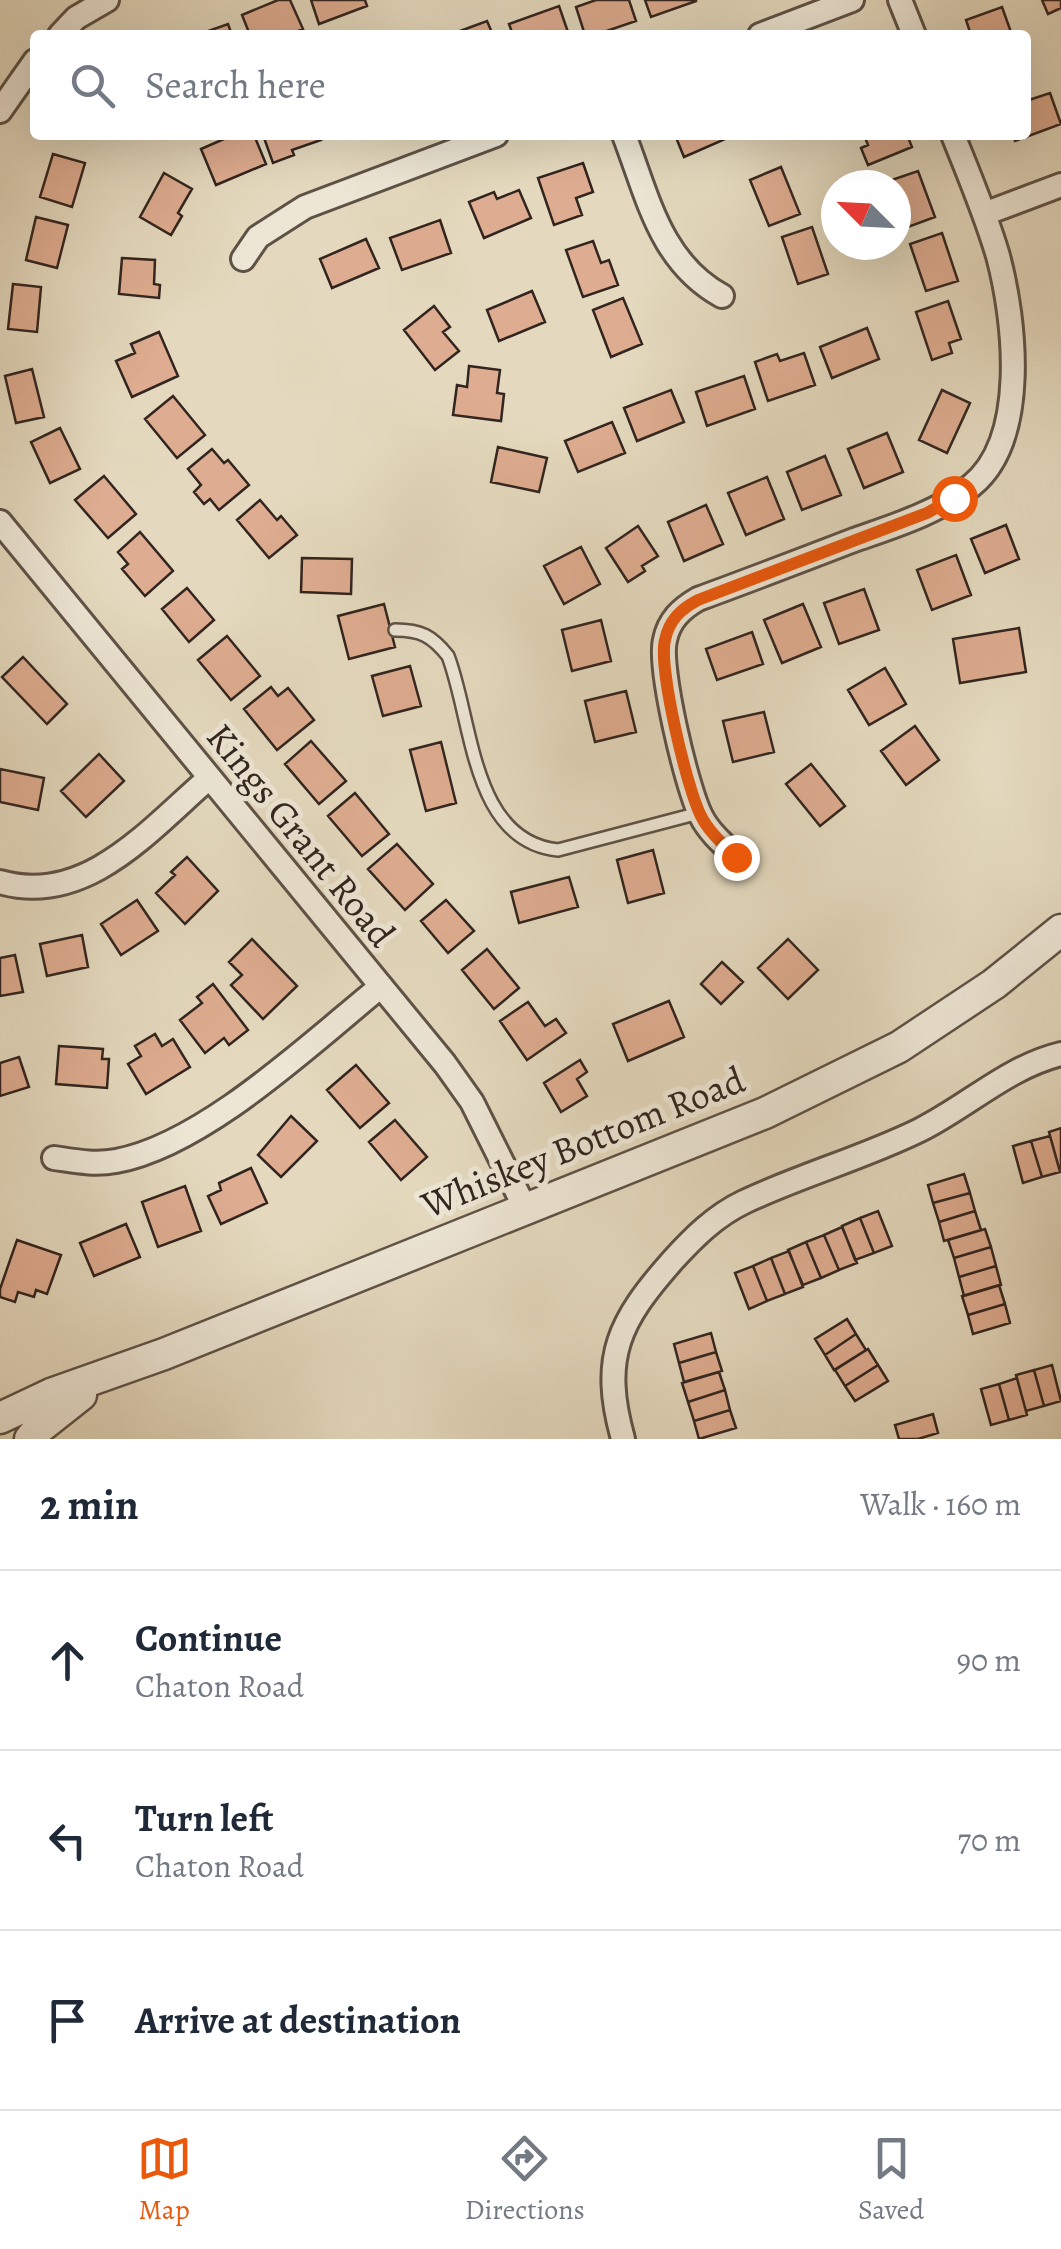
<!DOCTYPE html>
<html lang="en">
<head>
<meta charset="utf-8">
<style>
	:root { --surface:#fff; --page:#f2f2f3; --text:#1f2937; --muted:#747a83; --line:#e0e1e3; --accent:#ea580c }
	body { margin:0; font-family:Alegreya,serif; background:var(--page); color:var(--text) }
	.compass { position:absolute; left:821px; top:170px; width:90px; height:90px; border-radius:50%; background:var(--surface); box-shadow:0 10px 40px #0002; rotate:294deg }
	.stop { position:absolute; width:30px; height:30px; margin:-22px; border:8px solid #ea580c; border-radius:50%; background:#fff }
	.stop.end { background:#ea580c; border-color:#fff; box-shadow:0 2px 10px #0008 }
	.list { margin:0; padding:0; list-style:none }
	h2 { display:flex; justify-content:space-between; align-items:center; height:130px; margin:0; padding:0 40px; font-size:42px }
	h2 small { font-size:32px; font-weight:400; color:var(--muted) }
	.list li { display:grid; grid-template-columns:65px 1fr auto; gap:30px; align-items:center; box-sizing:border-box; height:180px; padding:0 40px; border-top:2px solid var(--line) }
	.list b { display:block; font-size:38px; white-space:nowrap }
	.list p { margin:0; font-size:32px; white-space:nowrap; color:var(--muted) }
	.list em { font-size:32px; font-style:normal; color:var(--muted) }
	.icon { flex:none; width:55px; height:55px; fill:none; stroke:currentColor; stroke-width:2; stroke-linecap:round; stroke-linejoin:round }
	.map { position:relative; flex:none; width:1061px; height:1439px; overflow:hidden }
	.search { position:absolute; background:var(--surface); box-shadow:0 10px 40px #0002; left:30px; right:30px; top:30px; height:110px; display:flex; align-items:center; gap:25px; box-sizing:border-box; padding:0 35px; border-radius:10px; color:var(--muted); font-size:38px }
	.sheet { height:670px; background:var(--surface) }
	nav { display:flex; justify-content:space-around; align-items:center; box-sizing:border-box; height:140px; border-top:2px solid var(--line); background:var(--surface); font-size:28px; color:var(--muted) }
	nav a { display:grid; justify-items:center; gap:5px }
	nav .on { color:var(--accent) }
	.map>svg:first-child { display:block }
	.building { fill:#deac90; stroke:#32251f; stroke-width:2.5 }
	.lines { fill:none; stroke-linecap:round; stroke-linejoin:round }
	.service-casing { stroke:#5e5247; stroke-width:16 }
	.minor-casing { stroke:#5e5247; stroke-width:28 }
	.tertiary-casing { stroke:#5e5247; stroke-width:35 }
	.service { stroke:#ede6d5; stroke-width:11 }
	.minor { stroke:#ede6d5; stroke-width:22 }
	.tertiary { stroke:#ede6d5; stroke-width:30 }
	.route { stroke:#ea580c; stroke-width:12 }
	.labels { text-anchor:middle; stroke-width:10; stroke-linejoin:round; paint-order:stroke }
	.street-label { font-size:38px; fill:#32251f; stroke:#ede6d5 }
</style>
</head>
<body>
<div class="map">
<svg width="1061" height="1439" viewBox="0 0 1061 1439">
	<rect width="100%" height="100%" fill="#e4d9be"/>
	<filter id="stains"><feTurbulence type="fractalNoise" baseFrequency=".002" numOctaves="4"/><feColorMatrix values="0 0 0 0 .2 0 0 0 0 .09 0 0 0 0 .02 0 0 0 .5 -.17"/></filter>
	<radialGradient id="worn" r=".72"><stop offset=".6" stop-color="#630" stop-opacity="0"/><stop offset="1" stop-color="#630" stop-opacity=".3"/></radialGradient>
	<path class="building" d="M278,0H290L303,29L289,35H250L242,15Z
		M311,0H365L367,6L319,24Z
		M596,0H629L636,21L595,35H585L576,7Z
		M645,0H696V1L651,17Z
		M1042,0H1061V8L1048,14Z
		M559,6L569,35H513L509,24Z
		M1002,7L1012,35H971L966,20Z
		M487,21L493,35H462L460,31Z
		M228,24L232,35H197Z
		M1050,93L1061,124L1015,141L1013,135H1026V101Z
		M233,135H254L266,164L216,185L201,149Z
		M263,135H319L321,140L292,150L294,155L273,163Z
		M675,135H729L730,137L684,157Z
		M864,135H907L912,147L868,165L861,148L868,145Z
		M53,154L85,163L72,207L40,197Z
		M583,163L593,192L576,198L582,215L554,225L538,178Z
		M781,167L800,214L769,226L750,180Z
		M918,171L935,217L900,230L896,218V185L883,183Z
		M164,173L192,189L178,213L182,216L171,235L140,217Z
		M519,190L531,218L484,238L469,202L494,192L497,199Z
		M36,217L68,225L57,268L26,260Z
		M440,220L451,253L402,270L390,238Z
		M812,227L828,274L798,284L782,237Z
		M942,233L958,281L926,291L910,244Z
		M366,239L379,268L332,288L320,259Z
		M593,241L601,263L609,260L618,285L583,297L566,250Z
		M122,258L155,260L154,284L160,285L159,298L119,294Z
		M13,284L41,287L37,332L8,329Z
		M532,291L545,322L499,341L487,310Z
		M623,298L642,344L611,357L593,310Z
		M948,301L961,339L949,343L952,353L932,360L916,312Z
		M434,306L450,327L443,332L459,351L435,370L404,330Z
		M867,328L879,359L832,378L820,347Z
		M159,332L178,376L132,397L116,361L135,353L131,344Z
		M804,353L815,385L768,401L755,362L777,354L780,361Z
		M469,366L500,370L497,393L504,394L501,421L453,415L457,385L467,387Z
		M32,369L44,417L16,423L5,376Z
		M744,376L755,409L707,426L696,392Z
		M671,390L684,422L637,441L624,408Z
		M942,390L970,403L947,453L919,440Z
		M173,396L205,435L177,458L145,419Z
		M612,422L625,453L578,472L565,441Z
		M60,428L80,469L50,483L31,442Z
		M887,433L903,472L864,488L848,449Z
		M498,447L547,458L539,492L491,482Z
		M212,449L224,463L228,460L249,485L219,510L210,499L204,504L194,492L201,485L188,469Z
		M825,456L841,495L802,510L787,472Z
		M104,476L136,514L108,538L75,500Z
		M767,477L784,519L746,535L728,493Z
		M260,500L277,520L281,516L297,535L269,558L237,520Z
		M706,505L723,544L684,561L668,522Z
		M1006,525L1019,559L985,573L971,539Z
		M638,526L658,556L642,566L645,571L628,582L606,548Z
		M140,532L173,571L145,596L122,569L128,564L118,552Z
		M581,547L600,584L564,604L544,566Z
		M956,555L971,595L932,610L917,570Z
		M302,558L352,559L351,594L301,592Z
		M187,588L214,620L189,642L162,609Z
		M864,589L879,630L839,644L824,603Z
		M384,604L395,647L349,659L338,616Z
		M803,604L821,647L782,663L764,620Z
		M601,620L611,661L572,671L562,630Z
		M1019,628L1026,672L960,683L953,639Z
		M752,632L763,664L717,680L706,649Z
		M227,636L260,676L231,700L198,660Z
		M23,657L67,704L47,724L2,677Z
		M410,666L421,706L383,716L372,676Z
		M885,668L906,704L869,725L848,690Z
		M271,687L278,696L288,688L314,720L277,750L244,709Z
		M626,691L636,732L595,742L585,701Z
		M764,712L774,752L733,762L723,721Z
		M915,726L939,760L906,785L881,751Z
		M311,741L346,781L319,804L285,764Z
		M441,742L456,803L426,811L410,750Z
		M99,754L124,781L86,817L61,791Z
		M811,764L845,806L820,826L786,784Z
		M0,769L44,778L38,810L0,802Z
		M355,793L389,834L362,856L328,816Z
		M397,844L433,884L405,910L368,869Z
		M653,850L664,893L628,903L617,860Z
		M187,857L218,891L185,924L156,893L175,875L171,872Z
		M569,877L578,907L519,923L511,892Z
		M137,900L158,931L121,955L101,924Z
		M446,900L474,931L448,953L421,921Z
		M82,935L88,967L47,976L40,944Z
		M252,939L297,986L263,1019L231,985L242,975L229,962Z
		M788,939L818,970L788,999L758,968Z
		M487,949L519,988L494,1009L462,970Z
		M15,955L23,992L0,996V958Z
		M722,962L743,982L721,1004L701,984Z
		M213,984L248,1030L229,1045L224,1038L205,1053L180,1020L202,1003L197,997Z
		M669,1001L684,1037L628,1061L613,1024Z
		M528,1002L545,1026L556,1019L566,1033L527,1060L500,1021Z
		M155,1034L162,1046L173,1039L190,1067L146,1094L128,1064L141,1056L135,1046Z
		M59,1046L103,1049L102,1059H109L107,1088L56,1084Z
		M19,1057L29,1087L0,1096V1063Z
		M580,1060L587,1072L577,1079L587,1096L561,1112L544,1083Z
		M356,1065L389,1103L360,1128L327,1090Z
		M291,1116L317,1141L281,1177L258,1155Z
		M395,1120L427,1157L401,1180L369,1142Z
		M1061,1128V1168H1059L1049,1132Z
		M1050,1136L1060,1172L1042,1177L1031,1141Z
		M1031,1141L1042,1177L1023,1183L1013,1146Z
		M251,1168L267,1203L221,1224L208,1196L221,1190L219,1183Z
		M964,1174L970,1193L933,1203L928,1185Z
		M185,1186L201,1231L158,1247L142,1202Z
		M970,1193L975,1211L939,1222L933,1203Z
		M878,1211L892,1246L874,1253L860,1218Z
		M975,1211L981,1230L944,1241L939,1222Z
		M860,1218L874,1253L855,1260L842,1226Z
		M126,1224L140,1257L94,1276L80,1243Z
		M842,1227L857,1263L839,1270L824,1235Z
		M985,1229L991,1247L954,1258L948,1240Z
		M824,1235L839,1270L821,1278L806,1242Z
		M17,1240L61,1255L47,1294L36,1290L34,1297L18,1292L15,1302L0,1297V1289Z
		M806,1242L821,1278L803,1285L788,1250Z
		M991,1247L996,1266L959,1277L954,1258Z
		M789,1251L803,1287L785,1294L771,1258Z
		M771,1258L785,1294L767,1301L753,1266Z
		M753,1266L767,1301L749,1309L735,1273Z
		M996,1266L1001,1285L964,1296L959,1277Z
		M999,1285L1005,1304L968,1315L962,1296Z
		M1005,1304L1010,1323L973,1334L968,1315Z
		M847,1319L856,1334L825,1355L815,1339Z
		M711,1333L716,1352L679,1363L674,1344Z
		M856,1334L866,1350L834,1370L825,1355Z
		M868,1349L878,1365L845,1386L835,1370Z
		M716,1352L722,1371L684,1382L679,1363Z
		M878,1365L888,1381L855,1401L845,1386Z
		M1052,1365L1061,1401L1044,1406L1034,1370Z
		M1034,1370L1044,1406L1026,1411L1016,1375Z
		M719,1372L725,1390L688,1402L682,1383Z
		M1017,1378L1027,1415L1009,1420L999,1384Z
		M999,1384L1009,1420L991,1425L981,1389Z
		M725,1390L730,1410L694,1421L688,1402Z
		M730,1410L736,1428L699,1439L694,1421Z
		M933,1414L938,1433L918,1439H899L895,1425Z"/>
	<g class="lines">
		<g class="service-casing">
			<path id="service" d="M395,630C421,630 432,636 448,656C473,721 471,841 558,850L699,813"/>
		</g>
		<g class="minor-casing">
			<path id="minor" d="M900,0L914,35
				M60,35L76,18L107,0
				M760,35L852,0
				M0,111L35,61
				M624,135C648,197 660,262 722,296
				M984,214L1061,185
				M243,259L258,237L305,207L496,135
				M0,522L445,1064L472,1102L525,1208
				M737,857C723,844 709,832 701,816C687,789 658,667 665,640C669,620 681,609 698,599C750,580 802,560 854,540C894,526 937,513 971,486C1029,440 1015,320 998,256C986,215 969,175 953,135
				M0,882C86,907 150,829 209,778
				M54,1158C75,1161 94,1165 116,1161C204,1145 311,1043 380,987
				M623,1439C600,1357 619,1321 673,1260C694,1237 715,1216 744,1202C801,1175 863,1158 920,1130C968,1106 1008,1067 1061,1054"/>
		</g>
		<g class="tertiary-casing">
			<path id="tertiary" d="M0,1418L51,1394L164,1354L765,1113L899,1047L994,984L1061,930
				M30,1439L38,1429L81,1395"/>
		</g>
		<use href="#service" class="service"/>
		<use href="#minor" class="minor"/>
		<use href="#tertiary" class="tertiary"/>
	</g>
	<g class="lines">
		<path class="route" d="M736,857C723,844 709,832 701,816C687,789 658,667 665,640C669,620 681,609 698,600L927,513L954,498"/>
	</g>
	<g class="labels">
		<g class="street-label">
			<text transform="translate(301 835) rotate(51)" y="13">Kings Grant Road</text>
			<text transform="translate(583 1142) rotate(-22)" y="13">Whiskey Bottom Road</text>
		</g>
	</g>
	<rect width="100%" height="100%" filter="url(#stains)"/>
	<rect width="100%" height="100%" fill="url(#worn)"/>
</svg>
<svg class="compass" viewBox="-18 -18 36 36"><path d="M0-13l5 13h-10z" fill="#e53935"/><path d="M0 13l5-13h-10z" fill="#747a83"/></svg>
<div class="stop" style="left:954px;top:498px"></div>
<div class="stop end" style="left:736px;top:857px"></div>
<div class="search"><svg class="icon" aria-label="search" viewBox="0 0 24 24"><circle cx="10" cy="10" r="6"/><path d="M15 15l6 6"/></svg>Search here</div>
</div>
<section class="sheet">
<h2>2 min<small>Walk · 160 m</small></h2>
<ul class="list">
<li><svg class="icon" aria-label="ahead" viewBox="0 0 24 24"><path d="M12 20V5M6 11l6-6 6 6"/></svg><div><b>Continue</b><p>Chaton Road</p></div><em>90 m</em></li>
<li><svg class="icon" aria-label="left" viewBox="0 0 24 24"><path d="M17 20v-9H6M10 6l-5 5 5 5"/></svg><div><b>Turn left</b><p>Chaton Road</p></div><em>70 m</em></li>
<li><svg class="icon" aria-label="arrive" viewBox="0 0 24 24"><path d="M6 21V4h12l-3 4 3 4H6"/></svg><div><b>Arrive at destination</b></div></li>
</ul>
</section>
<nav>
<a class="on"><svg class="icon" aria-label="map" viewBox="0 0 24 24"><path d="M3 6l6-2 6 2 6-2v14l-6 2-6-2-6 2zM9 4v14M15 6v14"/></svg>Map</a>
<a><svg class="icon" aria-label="directions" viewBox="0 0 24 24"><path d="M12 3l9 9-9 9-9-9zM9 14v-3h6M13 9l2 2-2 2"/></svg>Directions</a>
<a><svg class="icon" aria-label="saved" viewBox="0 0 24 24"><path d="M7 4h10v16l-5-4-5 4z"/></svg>Saved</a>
</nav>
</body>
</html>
